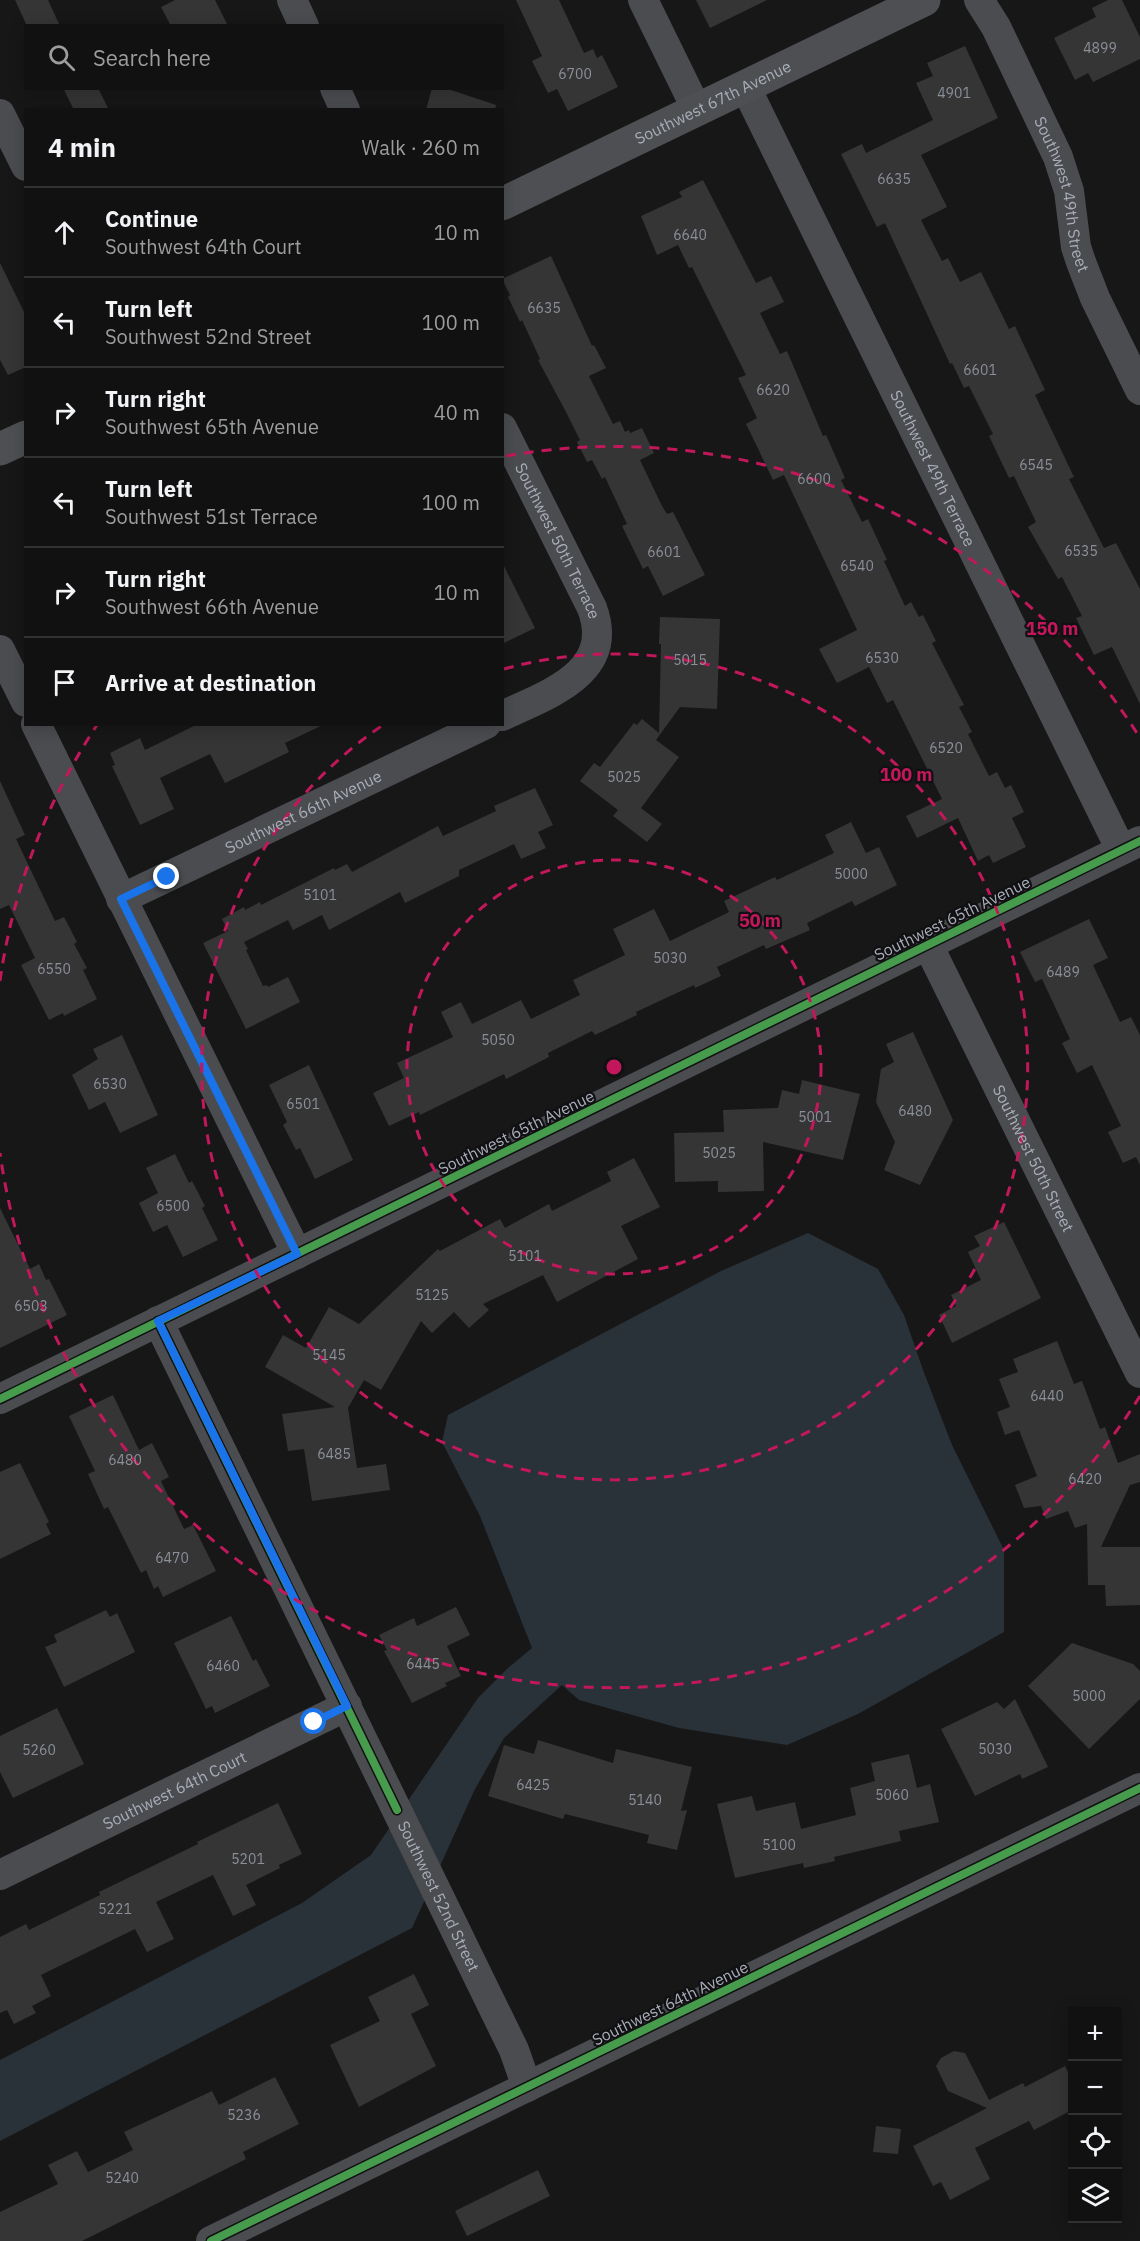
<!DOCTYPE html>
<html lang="en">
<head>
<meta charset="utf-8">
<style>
	:root { --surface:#111; --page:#1a1a1a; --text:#f1f3f6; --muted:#9c9d9f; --line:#303131 }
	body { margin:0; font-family:"IBM Plex Sans",sans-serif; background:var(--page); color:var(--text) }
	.controls { position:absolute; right:18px; bottom:18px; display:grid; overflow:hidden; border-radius:0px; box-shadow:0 3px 15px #0003 }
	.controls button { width:54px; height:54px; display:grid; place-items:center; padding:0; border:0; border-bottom:2px solid var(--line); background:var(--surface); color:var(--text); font:30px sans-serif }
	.stop { position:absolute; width:18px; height:18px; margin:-14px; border:4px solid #1a73e8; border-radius:50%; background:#fff }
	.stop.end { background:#1a73e8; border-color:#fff; box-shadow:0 2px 6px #0008 }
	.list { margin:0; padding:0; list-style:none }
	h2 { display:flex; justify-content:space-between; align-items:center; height:78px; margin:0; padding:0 24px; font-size:26px }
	h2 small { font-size:20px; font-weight:400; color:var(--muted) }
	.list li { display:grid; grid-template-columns:39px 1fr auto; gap:18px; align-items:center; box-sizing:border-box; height:90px; padding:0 24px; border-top:2px solid var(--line) }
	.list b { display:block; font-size:22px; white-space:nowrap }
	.list p { margin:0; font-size:20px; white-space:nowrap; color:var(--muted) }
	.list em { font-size:20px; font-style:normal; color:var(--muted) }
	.icon { flex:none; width:33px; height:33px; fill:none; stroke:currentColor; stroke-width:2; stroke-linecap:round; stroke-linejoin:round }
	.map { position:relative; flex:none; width:1140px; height:2241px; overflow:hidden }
	.search { position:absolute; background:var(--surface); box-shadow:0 3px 15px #0003; left:24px; top:24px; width:480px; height:66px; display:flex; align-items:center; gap:15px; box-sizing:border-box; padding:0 21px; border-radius:0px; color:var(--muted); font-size:22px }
	.panel { position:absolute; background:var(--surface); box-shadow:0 3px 15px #0003; left:24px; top:108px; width:480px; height:618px; border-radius:0px }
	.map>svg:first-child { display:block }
	.water { fill:#2a3239 }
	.building { fill:#353536 }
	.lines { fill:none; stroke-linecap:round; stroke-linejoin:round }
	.minor { stroke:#4b4c50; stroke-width:30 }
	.major { stroke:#4d4f52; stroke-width:33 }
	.cycleway-casing { stroke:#111113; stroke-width:11 }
	.cycleway { stroke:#469c4c; stroke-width:8 }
	.route { stroke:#1a73e8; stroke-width:8 }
	.ring { fill:none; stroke:#c2185b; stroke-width:3; stroke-dasharray:10 8 }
	.labels { text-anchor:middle; stroke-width:4.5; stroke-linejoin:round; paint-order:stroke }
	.number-label { font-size:14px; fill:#8b8f98 }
	.street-label { font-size:16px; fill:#a8adb8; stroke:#111113 }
	.centre { fill:#c2185b; stroke:#111113; stroke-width:3 }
	.ring-label { font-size:18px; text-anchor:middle; font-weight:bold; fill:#c2185b; stroke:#111113; stroke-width:4.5; stroke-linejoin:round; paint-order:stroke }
</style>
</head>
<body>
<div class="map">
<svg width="1140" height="2241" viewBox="0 0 1140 2241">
	<rect width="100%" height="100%" fill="#171717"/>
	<path class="water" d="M808,1233L878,1269L904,1315L923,1370L952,1445L1004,1550V1632L858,1714L787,1745L679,1728L579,1700L562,1685L504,1738L474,1791L412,1928L0,2141V2060L302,1903L371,1855L478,1698L508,1668L532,1648L480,1516L442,1442L448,1415L721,1271Z"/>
	<path class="building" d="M15,0H48L60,26H27Z
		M175,0H215L228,26H171L161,7Z
		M516,0H559L584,53L593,49L597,58L602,55L618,87L568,111L557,89L548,93L532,61L542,56Z
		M696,0H767L710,28Z
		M1108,0H1122L1140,37V59L1093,82L1088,73L1075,80L1054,38L1096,17L1092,8Z
		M965,46L998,118L921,155L947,207L921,220L942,261L948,258L960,282L981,272L1009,329L1015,326L1045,390L1035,395L1074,477L1069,479L1104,548L1116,543L1140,589V704L1112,647L1094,655L1076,618L1082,616L1062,577L1058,579L1028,527L1036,522L1014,476L1009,478L989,436L993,434L969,386L964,388L952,363L950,364L885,223L877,227L841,154L862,144L866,153L933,120L916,83L933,76L927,63Z
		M63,88H98L109,110H74Z
		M432,88H445L496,105L495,110H426Z
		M703,180L756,283L771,276L784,302L760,313L780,354L787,351L823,436L826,435L845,478L841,480L862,522L868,519L887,560L884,561L905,606L911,602L919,617L923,615L936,641L932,643L964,705L959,707L972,732L968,734L989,776L997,772L1005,788L1011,785L1024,812L1012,818L1026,847L993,863L989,855L978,861L958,818L917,838L906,816L942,799L893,700L887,703L869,667L837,683L819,649L857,630L784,475L773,480L752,436L746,424L757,418L738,378L746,375L692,267L689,268L678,245L657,255L641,216L682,197L679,192Z
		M551,256L592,346L594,345L606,368L589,376L613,424L620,421L625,432L629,430L630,433L642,428L654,453L640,460L662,506L667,514L673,512L705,575L663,596L648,566L643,569L622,526L627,524L605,477L602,479L592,460L587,462L577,442L580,440L565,410L538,360L540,359L522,320L520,322L508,297L510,295L502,279Z
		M0,263L26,316V367L8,375L0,360Z
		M502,562L535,628L502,644Z
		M660,617L720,619L717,709L680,707L656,740L679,757L641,808L662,824L647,842L613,816L618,810L580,781L594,763L600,767L634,723L637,725L642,719L659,733L661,644H659Z
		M198,724H325L285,743L289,752L225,783L210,754L160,778L174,809L140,825L112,766L115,765L110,753L140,738L145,750Z
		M0,781L25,835L16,839L55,921L64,917L77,942L74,944L87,968L83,970L97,999L64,1016L63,1013L49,1020L21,965L35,958L9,905L0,909Z
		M535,788L553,825L538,832L546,848L521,859L514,844L459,870V876L405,903L400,892L329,930L322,915L293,930L288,920L244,942L248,949L246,950L263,986L267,985L268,987L288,977L300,1002L246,1029L203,943L228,931L222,919L244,907L245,910L260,902L261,905L334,868L335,870L347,864L352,872L438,826L443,836L496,811L494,806Z
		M851,822L866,853L879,847L897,885L855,906L852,901L807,923L810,930L766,949L764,945L717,967L721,976L695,988L694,985L636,1012L637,1015L595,1035L592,1031L548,1053L549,1057L506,1079L504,1074L420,1115L419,1112L389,1126L373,1093L404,1078L397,1063L453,1037L441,1012L461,1002L472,1024L521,1000L531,1019L580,995L573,980L625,955L613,929L654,909L670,941L729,912L724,901L775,877L777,880L834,853L825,835Z
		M1089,919L1108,958L1093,965L1120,1022L1131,1017L1140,1035V1165L1136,1157L1123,1163L1108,1132L1121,1126L1092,1065L1077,1073L1062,1043L1070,1039L1042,979L1035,982L1020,952Z
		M913,1032L953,1120L920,1185L884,1170L895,1142L876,1102L881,1069L894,1062L886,1044Z
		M122,1035L158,1115L120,1133L105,1102L89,1110L72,1075L98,1059L93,1049Z
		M309,1065L353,1160L315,1179L300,1148L296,1150L283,1125L287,1122L269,1085Z
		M802,1080L860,1094L843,1160L763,1142L764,1191L718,1192V1181L675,1182L674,1133L724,1132L723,1110L778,1108L782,1090L799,1094Z
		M175,1154L189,1183L192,1181L205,1206L202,1208L218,1240L183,1257L167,1225L153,1232L139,1203L158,1193L146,1168Z
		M634,1158L660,1207L621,1226L638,1259L557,1302L543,1275L483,1304L489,1310L469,1328L454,1312L432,1333L421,1321L381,1390L364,1380L348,1408L357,1468L386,1464L390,1490L312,1501L304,1449L288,1451L282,1414L335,1407L265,1367L283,1335L306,1348L329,1307L359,1324L438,1249L440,1251L500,1219L505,1228L549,1204L552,1211L611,1181L607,1172Z
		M0,1208L30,1269L39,1264L46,1280L49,1279L67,1315L0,1348Z
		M1004,1222L1041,1298L952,1343L939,1315L956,1306L951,1295L981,1280L968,1252L980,1246L974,1236Z
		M1057,1341L1074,1384L1082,1381L1100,1429L1105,1427L1118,1463L1140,1454V1482L1130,1485L1101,1547H1140V1605L1106,1606L1105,1585H1088L1087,1524L1075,1528L1068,1511L1046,1519L1041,1506L1024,1508L1015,1485L1037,1476L1019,1430L1005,1435L997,1412L1010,1407L999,1379L1018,1372L1013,1359Z
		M113,1395L139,1450L152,1443L169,1477L161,1481L184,1529L193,1525L216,1571L163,1597L158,1586L154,1589L146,1570L141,1573L108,1507L104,1509L88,1474L95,1471L69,1416Z
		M20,1463L49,1522L46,1524L51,1534L0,1559V1472Z
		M456,1607L470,1635L447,1646L461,1676L445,1683L447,1686L412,1703L384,1651L387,1650L379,1635L414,1618L417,1626Z
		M106,1610L110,1617L117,1613L135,1652L64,1687L45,1647L57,1642L54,1635Z
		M231,1616L253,1661L256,1659L270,1686L215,1713L212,1706L206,1709L174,1643Z
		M1072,1643L1133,1664L1140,1671V1699L1089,1749L1028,1686Z
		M1015,1699L1048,1767L1022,1779L1020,1774L975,1796L941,1729L997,1702L1004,1709Z
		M57,1708L84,1764L13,1798L0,1772V1736Z
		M538,1740L613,1763L616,1749L692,1767L681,1811L687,1810L677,1850L647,1843L649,1835L565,1814L563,1819L488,1796L504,1745L534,1754Z
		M909,1754L917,1788L930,1784L939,1822L899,1831L901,1841L834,1857L835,1861L804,1868L803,1863L735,1878L717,1804L752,1796L756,1811L795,1802L801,1829L856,1815L850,1788L875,1781L871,1763Z
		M278,1803L302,1854L279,1865L280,1868L246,1885L256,1905L233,1916L213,1875L156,1902L174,1939L147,1952L135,1929L41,1975L51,1996L32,2006L36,2013L14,2024L7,2010L0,2013V1937L26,1924L29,1930L100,1895L99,1892L198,1844L197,1842Z
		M414,1974L429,2005L411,2014L436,2066L359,2107L330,2045L380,2021L368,1997Z
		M954,2051L965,2053L989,2100L1023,2083L1025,2087L1065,2066L1072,2080V2110L1034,2130L1029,2121L975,2148L990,2179L950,2200L941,2182L933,2186L913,2146L987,2108L948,2091L936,2066L941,2058Z
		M275,2077L299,2124L243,2152L246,2159L82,2241H0V2212L58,2184L48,2165L77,2151L88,2172L133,2150L124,2132L212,2091L219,2105Z
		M876,2126L901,2129L898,2154L873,2152Z
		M538,2170L550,2196L467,2236L455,2211Z"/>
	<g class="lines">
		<g class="minor">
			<path d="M292,0L304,26"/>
			<path d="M643,0L697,110"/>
			<path id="s1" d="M979,0L996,27L1058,157L1069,191L1076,247L1081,262L1095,298L1140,390"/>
			<path id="s2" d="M745,86L1121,850"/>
			<path d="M335,88L345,110"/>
			<path d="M0,114L26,166"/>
			<path id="s3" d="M502,428L592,608C616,673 548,694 502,716"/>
			<path d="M0,650L26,702"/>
			<path d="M36,724L297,1254"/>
			<path id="s4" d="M121,899L486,724"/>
			<path id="s5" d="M928,945L1140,1373"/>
			<path id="s6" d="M158,1321L514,2050L527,2087"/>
			<path d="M0,1399L1140,841"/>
			<path id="s7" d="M0,1875L347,1706"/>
			<path d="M211,2241L1140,1788"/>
		</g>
		<g class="major">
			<path id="s8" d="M502,204L924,0"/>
			<path d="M0,449L26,437"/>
		</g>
		<g class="cycleway-casing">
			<path id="cycleway" d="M158,1321L397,1810
				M0,1399L1140,841
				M211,2241L1140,1788"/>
		</g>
		<use href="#cycleway" class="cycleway"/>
	</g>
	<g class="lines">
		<path class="route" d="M167,877L121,899L297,1254L158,1321L347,1706L314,1722"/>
	</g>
	<g class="ring">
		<circle cx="614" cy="1067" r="207"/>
		<path d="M504 669A413 413 0 1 1 383 725"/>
		<path d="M1140 1396A620 620 0 0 1 0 1153M0 981A620 620 0 0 1 97 725M506 456A620 620 0 0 1 1140 738"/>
	</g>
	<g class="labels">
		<g class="number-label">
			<text x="1100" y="53">4899</text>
			<text x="575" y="79">6700</text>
			<text x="954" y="98">4901</text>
			<text x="894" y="184">6635</text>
			<text x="690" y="240">6640</text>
			<text x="544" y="313">6635</text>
			<text x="980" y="375">6601</text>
			<text x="773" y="395">6620</text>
			<text x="1036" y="470">6545</text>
			<text x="814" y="484">6600</text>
			<text x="1081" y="556">6535</text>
			<text x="664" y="557">6601</text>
			<text x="857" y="571">6540</text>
			<text x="882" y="663">6530</text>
			<text x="690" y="665">5015</text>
			<text x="946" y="753">6520</text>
			<text x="624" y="782">5025</text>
			<text x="851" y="879">5000</text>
			<text x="320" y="900">5101</text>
			<text x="670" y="963">5030</text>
			<text x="54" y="974">6550</text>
			<text x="1063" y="977">6489</text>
			<text x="498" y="1045">5050</text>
			<text x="110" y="1089">6530</text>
			<text x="303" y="1109">6501</text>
			<text x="915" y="1116">6480</text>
			<text x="815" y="1122">5001</text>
			<text x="719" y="1158">5025</text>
			<text x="173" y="1211">6500</text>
			<text x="525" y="1261">5101</text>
			<text x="432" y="1300">5125</text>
			<text x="31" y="1311">6503</text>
			<text x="329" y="1360">5145</text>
			<text x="1047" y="1401">6440</text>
			<text x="334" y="1459">6485</text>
			<text x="125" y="1465">6480</text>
			<text x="1085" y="1484">6420</text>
			<text x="172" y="1563">6470</text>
			<text x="423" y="1669">6445</text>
			<text x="223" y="1671">6460</text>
			<text x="1089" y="1701">5000</text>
			<text x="995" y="1754">5030</text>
			<text x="39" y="1755">5260</text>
			<text x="533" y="1790">6425</text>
			<text x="892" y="1800">5060</text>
			<text x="645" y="1805">5140</text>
			<text x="779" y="1850">5100</text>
			<text x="248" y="1864">5201</text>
			<text x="115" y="1914">5221</text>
			<text x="244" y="2120">5236</text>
			<text x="122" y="2183">5240</text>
		</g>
		<g class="street-label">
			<text dy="6" stroke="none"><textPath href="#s8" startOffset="234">Southwest 67th Avenue</textPath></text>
			<text dy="6" stroke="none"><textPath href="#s1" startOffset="213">Southwest 49th Street</textPath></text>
			<text dy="6" stroke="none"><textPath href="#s2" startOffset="426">Southwest 49th Terrace</textPath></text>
			<text dy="6" stroke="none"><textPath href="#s3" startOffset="126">Southwest 50th Terrace</textPath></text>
			<text dy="6" stroke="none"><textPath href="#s4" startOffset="202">Southwest 66th Avenue</textPath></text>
			<text transform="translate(952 918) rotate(-26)" y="6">Southwest 65th Avenue</text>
			<text transform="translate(516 1132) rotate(-26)" y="6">Southwest 65th Avenue</text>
			<text dy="6" stroke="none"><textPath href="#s5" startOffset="238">Southwest 50th Street</textPath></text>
			<text dy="6" stroke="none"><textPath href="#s7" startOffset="194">Southwest 64th Court</textPath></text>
			<text dy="6" stroke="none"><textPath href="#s6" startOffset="640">Southwest 52nd Street</textPath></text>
			<text transform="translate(670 2003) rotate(-26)" y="6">Southwest 64th Avenue</text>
		</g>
	</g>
	<circle cx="614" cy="1067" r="9" class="centre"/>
	<g class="ring-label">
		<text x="1052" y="635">150 m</text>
		<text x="906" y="781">100 m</text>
		<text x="760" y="927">50 m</text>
	</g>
</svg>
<div class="controls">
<button>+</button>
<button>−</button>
<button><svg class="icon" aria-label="locate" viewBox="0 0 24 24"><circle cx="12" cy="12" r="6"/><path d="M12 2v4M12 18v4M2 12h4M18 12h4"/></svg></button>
<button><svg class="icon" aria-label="layers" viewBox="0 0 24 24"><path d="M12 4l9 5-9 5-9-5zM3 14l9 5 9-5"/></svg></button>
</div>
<div class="stop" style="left:314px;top:1722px"></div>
<div class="stop end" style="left:167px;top:877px"></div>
<div class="search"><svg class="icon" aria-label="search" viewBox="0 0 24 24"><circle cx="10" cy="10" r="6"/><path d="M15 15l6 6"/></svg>Search here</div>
<section class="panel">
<h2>4 min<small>Walk · 260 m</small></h2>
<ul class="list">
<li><svg class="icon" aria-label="ahead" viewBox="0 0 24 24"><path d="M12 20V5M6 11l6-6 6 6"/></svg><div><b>Continue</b><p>Southwest 64th Court</p></div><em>10 m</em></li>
<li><svg class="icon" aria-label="left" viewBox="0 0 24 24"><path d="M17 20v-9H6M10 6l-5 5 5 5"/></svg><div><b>Turn left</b><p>Southwest 52nd Street</p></div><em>100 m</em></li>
<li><svg class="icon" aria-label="right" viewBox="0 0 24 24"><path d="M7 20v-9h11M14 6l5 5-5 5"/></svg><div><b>Turn right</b><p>Southwest 65th Avenue</p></div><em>40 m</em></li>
<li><svg class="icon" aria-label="left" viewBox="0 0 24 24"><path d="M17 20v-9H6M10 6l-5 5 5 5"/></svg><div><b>Turn left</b><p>Southwest 51st Terrace</p></div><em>100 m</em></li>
<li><svg class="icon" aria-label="right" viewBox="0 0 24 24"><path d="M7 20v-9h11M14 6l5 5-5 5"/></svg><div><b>Turn right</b><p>Southwest 66th Avenue</p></div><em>10 m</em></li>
<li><svg class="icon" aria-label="arrive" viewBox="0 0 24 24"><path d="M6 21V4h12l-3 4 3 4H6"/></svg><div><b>Arrive at destination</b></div></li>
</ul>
</section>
</div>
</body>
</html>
